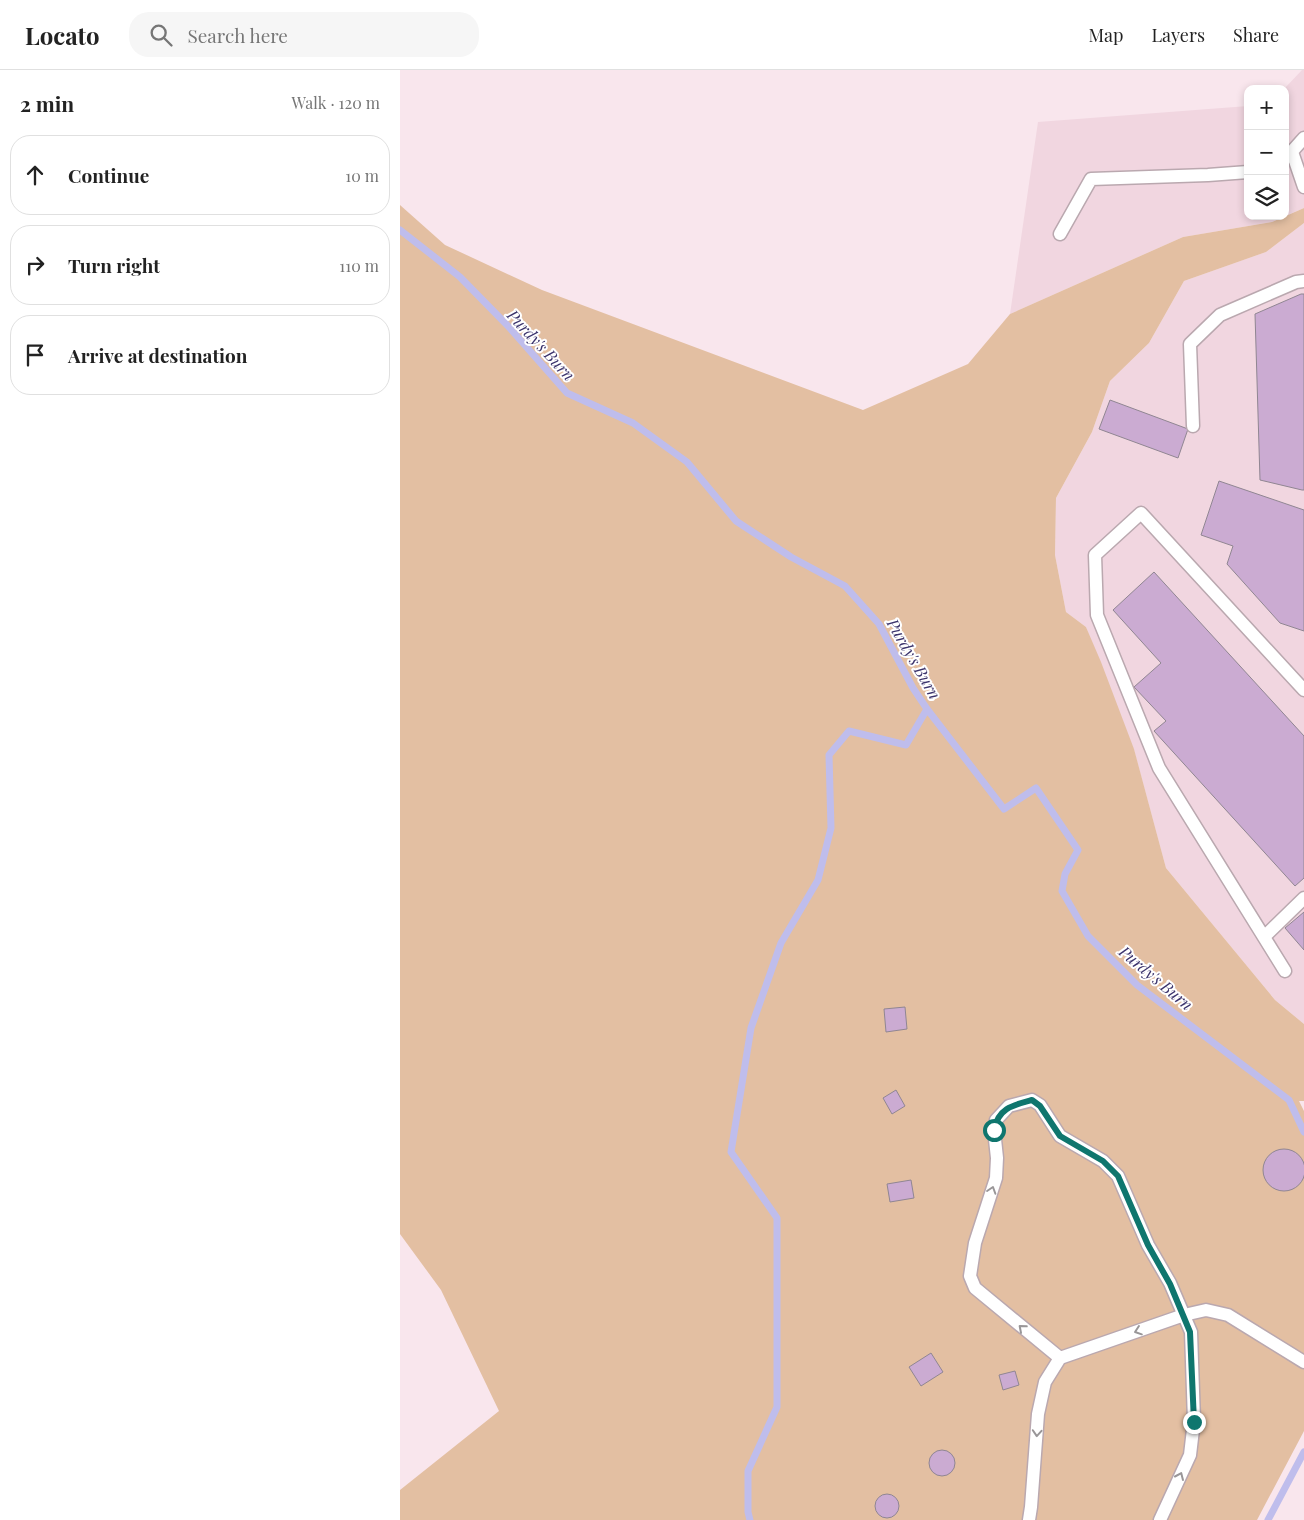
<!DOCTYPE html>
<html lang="en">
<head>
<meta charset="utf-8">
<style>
	:root { --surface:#fff; --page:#f6f6f6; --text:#222; --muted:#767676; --line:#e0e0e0 }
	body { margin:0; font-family:"Playfair Display",serif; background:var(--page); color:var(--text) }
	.controls { position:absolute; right:15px; top:15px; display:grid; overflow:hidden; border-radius:10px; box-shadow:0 2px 8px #0003 }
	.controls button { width:45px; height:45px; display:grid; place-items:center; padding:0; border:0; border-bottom:1px solid var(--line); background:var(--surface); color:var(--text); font:25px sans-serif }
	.stop { position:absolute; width:15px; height:15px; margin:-11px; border:4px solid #0f766e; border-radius:50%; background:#fff }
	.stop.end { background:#0f766e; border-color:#fff; box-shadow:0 1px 5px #0008 }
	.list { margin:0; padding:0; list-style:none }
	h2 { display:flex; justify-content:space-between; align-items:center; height:65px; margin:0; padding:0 20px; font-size:21px }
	h2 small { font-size:16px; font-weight:400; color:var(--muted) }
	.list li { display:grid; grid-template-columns:32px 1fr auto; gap:15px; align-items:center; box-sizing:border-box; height:80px; margin:0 10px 10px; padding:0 10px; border:1px solid var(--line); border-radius:20px }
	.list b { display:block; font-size:19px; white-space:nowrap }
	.list em { font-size:16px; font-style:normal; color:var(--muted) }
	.icon { flex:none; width:28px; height:28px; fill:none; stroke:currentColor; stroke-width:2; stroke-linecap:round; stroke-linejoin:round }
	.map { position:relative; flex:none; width:904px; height:1450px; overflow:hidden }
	header { display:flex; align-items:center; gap:30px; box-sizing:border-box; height:70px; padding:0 25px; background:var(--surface); border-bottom:1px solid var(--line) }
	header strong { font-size:24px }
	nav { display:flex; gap:28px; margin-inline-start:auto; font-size:18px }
	.search { width:350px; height:45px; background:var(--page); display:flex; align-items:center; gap:12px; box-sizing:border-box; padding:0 18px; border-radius:20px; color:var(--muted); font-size:19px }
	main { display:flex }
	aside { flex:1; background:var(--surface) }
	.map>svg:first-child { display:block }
	.built { fill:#f1d6e0 }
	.green { fill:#e3bfa2 }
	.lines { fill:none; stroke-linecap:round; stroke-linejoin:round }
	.stream { stroke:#bfbdec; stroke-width:7 }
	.building { fill:#cbabd2; stroke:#908692 }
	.service-casing { stroke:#baa8af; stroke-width:15 }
	.service { stroke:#fff; stroke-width:12 }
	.oneway { stroke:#999698 }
	.route { stroke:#0f766e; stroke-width:6 }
	.labels { text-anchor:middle; stroke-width:4; stroke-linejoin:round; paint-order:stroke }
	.water-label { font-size:16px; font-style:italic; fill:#3b336c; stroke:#fff }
</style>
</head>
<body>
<header>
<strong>Locato</strong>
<div class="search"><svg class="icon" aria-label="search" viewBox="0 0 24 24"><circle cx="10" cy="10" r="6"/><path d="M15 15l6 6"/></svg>Search here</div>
<nav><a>Map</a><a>Layers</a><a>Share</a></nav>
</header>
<main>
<aside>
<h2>2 min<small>Walk · 120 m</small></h2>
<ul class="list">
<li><svg class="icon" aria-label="ahead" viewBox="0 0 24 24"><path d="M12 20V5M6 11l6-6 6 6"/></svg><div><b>Continue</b></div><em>10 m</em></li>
<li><svg class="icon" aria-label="right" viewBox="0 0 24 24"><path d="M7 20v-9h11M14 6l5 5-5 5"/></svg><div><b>Turn right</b></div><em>110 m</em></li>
<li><svg class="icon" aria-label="arrive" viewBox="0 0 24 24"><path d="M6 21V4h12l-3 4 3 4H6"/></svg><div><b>Arrive at destination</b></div></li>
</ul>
</aside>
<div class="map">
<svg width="904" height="1450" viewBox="0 0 904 1450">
	<rect width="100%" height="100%" fill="#f9e6ed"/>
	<path class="built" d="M902,0H904V138L885,146L884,19Z
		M848,36V146H884L872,152L783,167L610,244L638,52Z
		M904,153V954L875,930L766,798L734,680L686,557L666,542L655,485L656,428L692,362L710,311L749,273L784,211L866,182Z"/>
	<path class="green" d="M0,135L45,175L142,220L463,340L568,294L610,244L783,167L872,152L904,138V153L866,182L784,211L749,273L710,311L692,362L656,428L655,485L666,542L686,557L701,592L734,679L766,798L875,930L904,954V1031H899L904,1041V1361L857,1450H0V1420L99,1341L41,1220L0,1164Z"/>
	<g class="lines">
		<path class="stream" d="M0,160L60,207L108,256L167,323L233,353L287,392L336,451L391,487L445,516L479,554L513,618L527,639L604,739L636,718L678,780L665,804L662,821L688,866L737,915L889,1030L904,1062
			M350,1450L348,1442V1401L377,1337V1148L331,1082L351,958L381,873L418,810L431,758L429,685L449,661L506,675L527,639
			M868,1450L904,1382"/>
	</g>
	<path class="building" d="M901,224H904V420H902L860,410L855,244Z
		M710,330L788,359L778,388L699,359Z
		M819,411L904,440V561L880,553L827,494L833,476L801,465Z
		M754,502L904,666V808L895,816L754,661L766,651L734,617L761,593L713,540Z
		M904,842V880L885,858Z
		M505,937L507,959L486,962L484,939Z
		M496,1020L505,1036L492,1044L483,1028Z
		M863 1100a21 21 0 1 1 42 0a21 21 0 1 1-42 0Z
		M511,1110L514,1128L490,1132L487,1114Z
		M531,1283L543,1302L521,1316L509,1297Z
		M615,1301L619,1315L603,1320L599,1305Z
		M529 1393a13 13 0 1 1 26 0a13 13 0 1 1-26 0Z
		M475 1436a12 12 0 1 1 24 0a12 12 0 1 1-24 0Z"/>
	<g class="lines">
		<g class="service-casing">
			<path id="service" d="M892,82L904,117
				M887,87L904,68
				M660,164L691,109L808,105L848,102
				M793,356L790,274L820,245L896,212L904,211
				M864,867L904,828
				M885,901L759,698L697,545L695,485L741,443L904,620
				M660,1288L575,1218L570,1206L575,1173L596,1108L597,1088L594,1060L596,1050L609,1036L632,1030L640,1035L660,1066L703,1091L718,1106L748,1175L770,1213L791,1262L794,1351L790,1385L760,1450
				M629,1450L631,1437L638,1344L645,1312L660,1288L784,1245L806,1240L828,1245L904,1292"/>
		</g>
		<use href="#service" class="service"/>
	</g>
	<defs><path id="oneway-chevron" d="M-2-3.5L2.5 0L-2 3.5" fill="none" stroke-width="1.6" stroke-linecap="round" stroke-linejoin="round" transform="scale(1.25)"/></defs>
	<g class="oneway">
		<use href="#oneway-chevron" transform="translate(592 1120) rotate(-72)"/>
		<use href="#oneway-chevron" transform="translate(622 1258) rotate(-139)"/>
		<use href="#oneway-chevron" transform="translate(738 1261) rotate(161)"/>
		<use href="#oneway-chevron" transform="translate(637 1363) rotate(94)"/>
		<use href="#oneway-chevron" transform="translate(780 1406) rotate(-66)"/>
	</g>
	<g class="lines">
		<path class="route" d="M594,1060C598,1038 613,1035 632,1030L640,1036L660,1066L703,1091L718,1106L748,1175L770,1214L790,1262L794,1352"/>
	</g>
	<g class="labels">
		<g class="water-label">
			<text transform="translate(141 275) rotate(47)" y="6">Purdy's Burn</text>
			<text transform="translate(514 589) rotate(60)" y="6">Purdy's Burn</text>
			<text transform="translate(756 908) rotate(40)" y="6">Purdy's Burn</text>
		</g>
	</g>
</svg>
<div class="controls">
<button>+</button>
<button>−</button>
<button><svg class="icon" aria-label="layers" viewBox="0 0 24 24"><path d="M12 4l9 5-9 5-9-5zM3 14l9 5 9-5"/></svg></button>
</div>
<div class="stop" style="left:594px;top:1060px"></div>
<div class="stop end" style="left:794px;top:1352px"></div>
</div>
</main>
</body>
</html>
